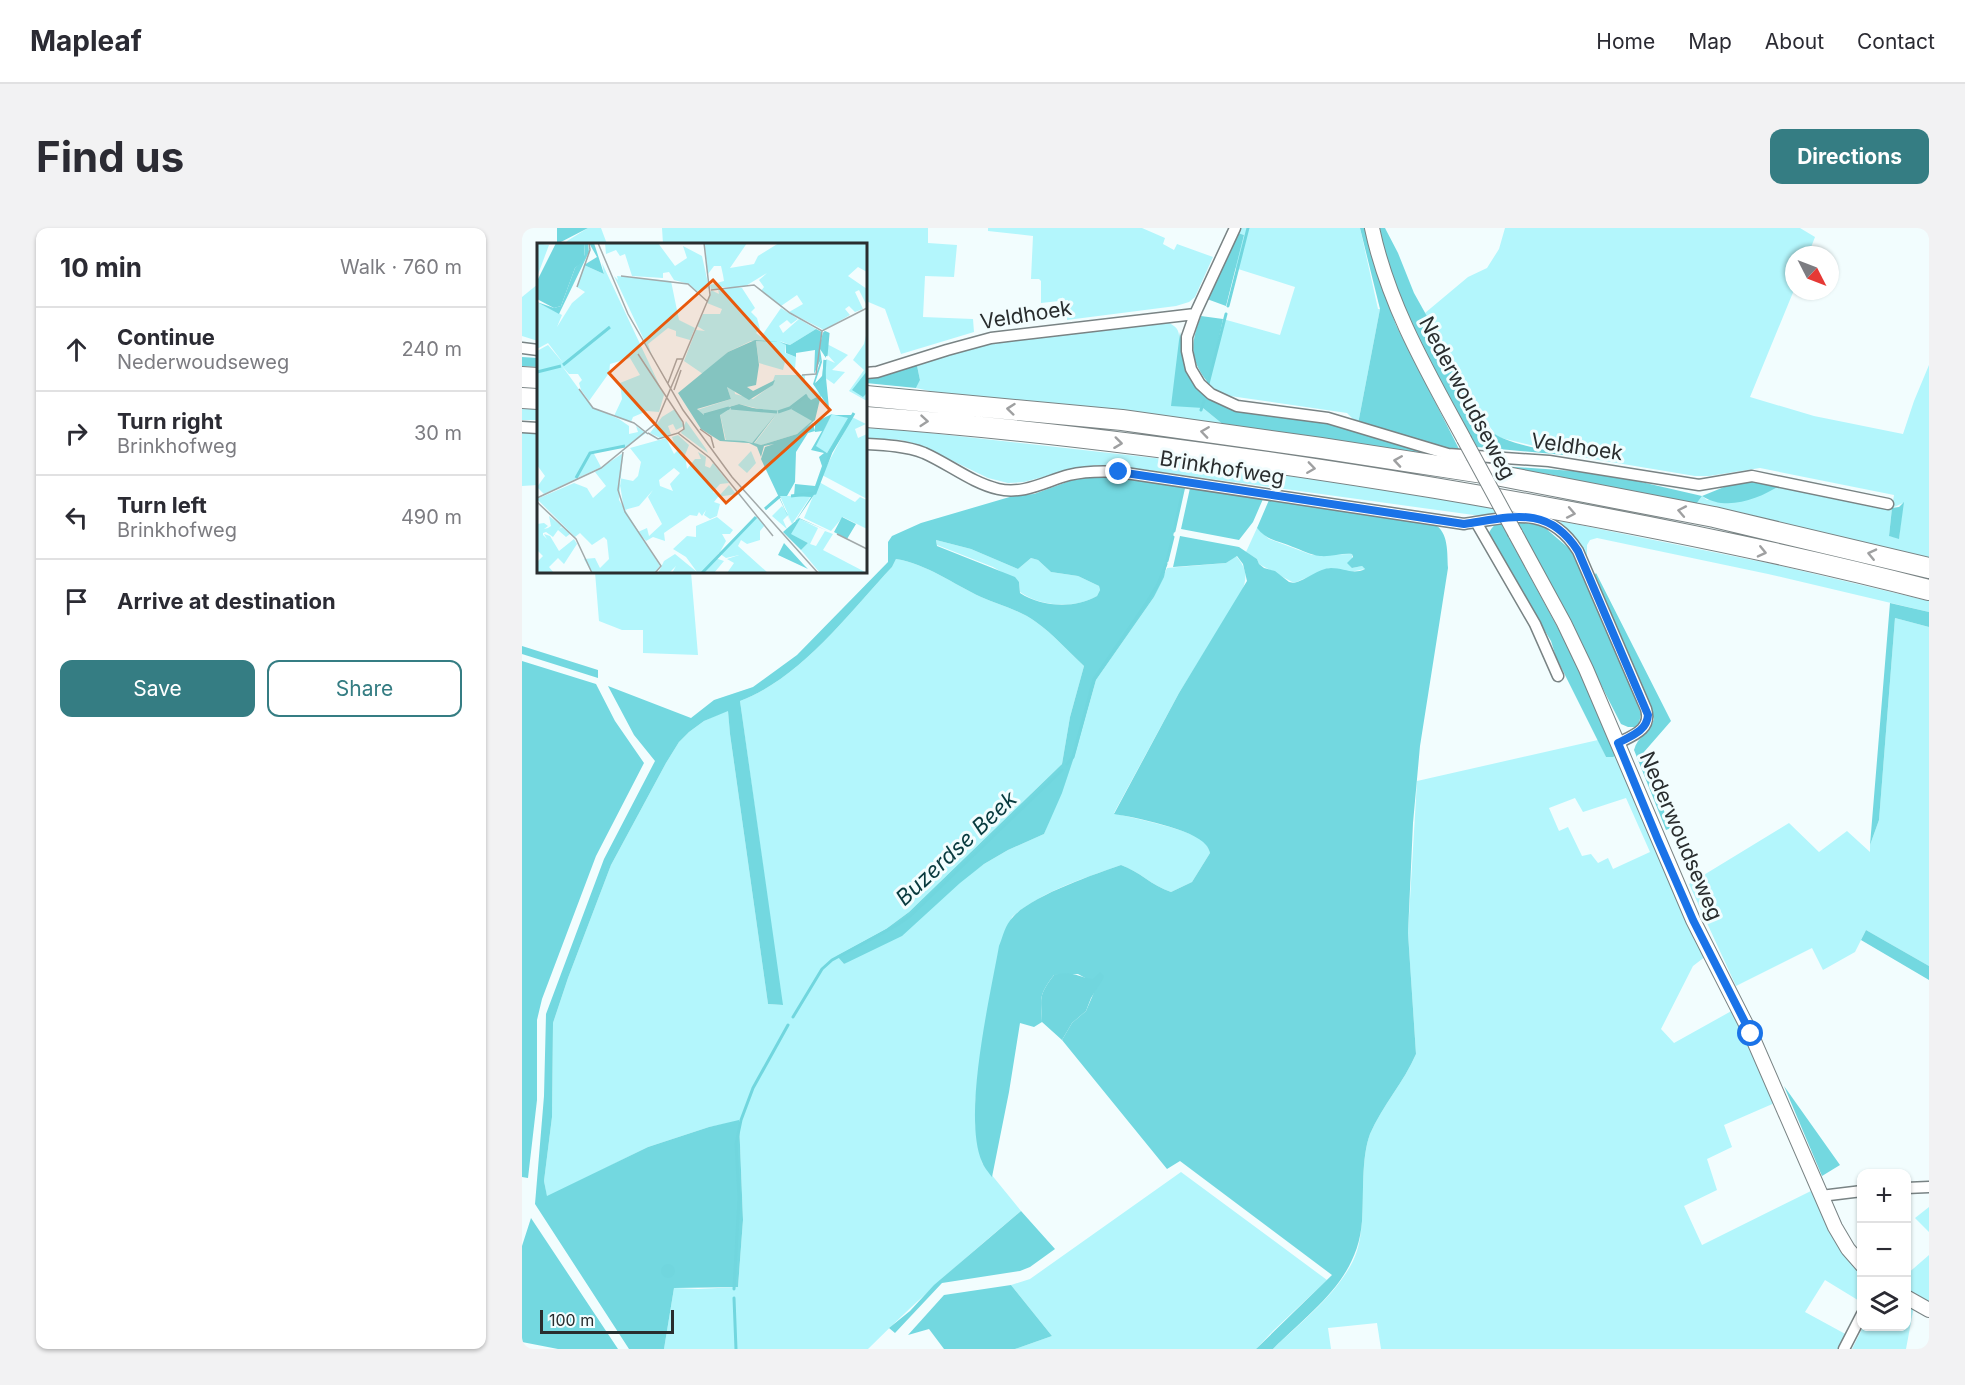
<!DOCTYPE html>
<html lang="en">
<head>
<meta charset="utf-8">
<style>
	:root { --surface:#fff; --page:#f2f2f3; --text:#2b2b33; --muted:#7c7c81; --line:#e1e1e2; --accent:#357d83 }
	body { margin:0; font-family:Inter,sans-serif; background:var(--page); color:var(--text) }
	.controls { position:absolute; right:18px; bottom:18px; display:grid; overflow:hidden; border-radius:12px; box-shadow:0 2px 4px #0004 }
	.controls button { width:54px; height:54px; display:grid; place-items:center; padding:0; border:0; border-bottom:2px solid var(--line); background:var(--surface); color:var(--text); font:30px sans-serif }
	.compass { position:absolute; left:1263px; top:18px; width:54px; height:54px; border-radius:50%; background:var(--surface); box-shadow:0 2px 4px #0004; rotate:132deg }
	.scale { position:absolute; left:18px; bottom:15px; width:134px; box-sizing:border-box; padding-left:6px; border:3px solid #292d2e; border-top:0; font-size:16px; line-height:21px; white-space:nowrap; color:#292d2e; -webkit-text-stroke:4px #f2fdfe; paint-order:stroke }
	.stop { position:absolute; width:18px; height:18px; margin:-14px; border:4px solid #1a73e8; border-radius:50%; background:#fff }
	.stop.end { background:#1a73e8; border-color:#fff; box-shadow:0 2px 6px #0008 }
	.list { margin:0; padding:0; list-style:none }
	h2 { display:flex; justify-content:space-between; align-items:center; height:78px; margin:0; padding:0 24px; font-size:26px }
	h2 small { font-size:20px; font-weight:400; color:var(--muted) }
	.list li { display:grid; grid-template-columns:39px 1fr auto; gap:18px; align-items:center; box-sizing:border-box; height:84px; padding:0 24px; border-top:2px solid var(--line) }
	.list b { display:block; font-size:22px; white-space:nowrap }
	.list p { margin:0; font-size:20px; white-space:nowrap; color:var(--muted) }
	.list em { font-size:20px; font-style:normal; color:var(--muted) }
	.actions { display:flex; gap:12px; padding:18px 24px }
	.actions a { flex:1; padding:14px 0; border:2px solid var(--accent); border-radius:12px; text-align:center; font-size:21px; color:var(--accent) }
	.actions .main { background:var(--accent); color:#fff }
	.icon { flex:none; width:33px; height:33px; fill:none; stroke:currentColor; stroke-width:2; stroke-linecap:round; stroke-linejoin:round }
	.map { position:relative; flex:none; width:1407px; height:1121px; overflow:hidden; border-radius:12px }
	header { display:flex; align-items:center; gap:36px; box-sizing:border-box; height:84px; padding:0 30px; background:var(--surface); border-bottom:2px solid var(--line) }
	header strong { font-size:28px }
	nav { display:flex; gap:33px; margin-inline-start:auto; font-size:21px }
	.intro { display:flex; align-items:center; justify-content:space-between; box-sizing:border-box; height:144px; padding:0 36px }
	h1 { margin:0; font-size:42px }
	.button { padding:15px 27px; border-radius:12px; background:var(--accent); color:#fff; font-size:21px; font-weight:700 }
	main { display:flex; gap:36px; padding:0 36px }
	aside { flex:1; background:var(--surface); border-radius:12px; box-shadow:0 2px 4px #0004 }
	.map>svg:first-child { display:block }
	.green { fill:#b3f6fc; fill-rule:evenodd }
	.forest { fill:#73d8e0; fill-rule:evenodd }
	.water { fill:#71d6de }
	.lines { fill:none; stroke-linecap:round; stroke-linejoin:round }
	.stream { stroke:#71d6de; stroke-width:3 }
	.minor-casing { stroke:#798384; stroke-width:13 }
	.tertiary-casing { stroke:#798384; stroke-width:16 }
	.motorway-casing { stroke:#798384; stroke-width:22 }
	.minor { stroke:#fff; stroke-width:10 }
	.tertiary { stroke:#fff; stroke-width:14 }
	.motorway { stroke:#fff; stroke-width:20 }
	.tertiary-bridge-casing { stroke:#798384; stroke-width:16; stroke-linecap:butt }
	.tertiary-bridge { stroke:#fff; stroke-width:14 }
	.oneway { stroke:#9fa0a1 }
	.route { stroke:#1a73e8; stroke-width:8 }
	.labels { text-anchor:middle; stroke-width:6; stroke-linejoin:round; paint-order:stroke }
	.street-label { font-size:21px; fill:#292d2e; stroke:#f2fdfe }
	.water-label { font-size:22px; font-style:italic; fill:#083a3e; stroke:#f2fdfe }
	.inset-river { fill:none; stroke:#71d6de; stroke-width:3 }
	.inset-road { fill:none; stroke:#a2aaab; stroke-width:1.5 }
	.view { fill:#e8590c; fill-opacity:0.15; stroke:#e8590c; stroke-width:3 }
	.inset-edge { fill:none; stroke:#292d2e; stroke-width:3 }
</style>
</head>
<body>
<header>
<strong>Mapleaf</strong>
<nav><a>Home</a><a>Map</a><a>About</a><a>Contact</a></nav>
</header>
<div class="intro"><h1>Find us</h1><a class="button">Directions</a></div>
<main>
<aside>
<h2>10 min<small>Walk · 760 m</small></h2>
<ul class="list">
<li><svg class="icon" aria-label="ahead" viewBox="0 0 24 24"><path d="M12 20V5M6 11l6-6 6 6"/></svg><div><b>Continue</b><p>Nederwoudseweg</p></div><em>240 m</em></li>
<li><svg class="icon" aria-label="right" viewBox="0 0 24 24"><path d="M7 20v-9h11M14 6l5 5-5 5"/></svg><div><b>Turn right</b><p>Brinkhofweg</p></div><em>30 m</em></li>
<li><svg class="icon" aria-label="left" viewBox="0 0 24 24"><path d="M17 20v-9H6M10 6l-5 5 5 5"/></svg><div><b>Turn left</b><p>Brinkhofweg</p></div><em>490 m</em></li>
<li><svg class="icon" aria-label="arrive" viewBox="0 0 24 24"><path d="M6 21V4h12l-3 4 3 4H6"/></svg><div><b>Arrive at destination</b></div></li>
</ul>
<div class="actions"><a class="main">Save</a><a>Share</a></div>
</aside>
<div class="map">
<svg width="1407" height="1121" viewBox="0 0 1407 1121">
	<rect width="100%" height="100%" fill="#f2fdfe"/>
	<path class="green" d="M66,0H79L85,16H43L45,13Z
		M140,0H406V15L435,17L432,49L403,48L401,89L451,91L452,104L379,126L363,81L344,73V16H141Z
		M466,0H620L643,10L641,16L652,22L655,16L691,29L673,69L667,74L654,78L545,92L546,72L519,75V53L517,51H509L511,8L466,3Z
		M715,0H838L856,81H858L836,196L825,185L708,168L693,162L687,156L701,91L758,107L773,59L713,40L722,7L713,4Z
		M983,0H1278L1293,9L1286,27H1272V62L1228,169L1292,188L1381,206L1392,173L1407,137V331L1172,279L1180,268L1185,272L1260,256L1370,280L1372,267L1238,240L1187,248H1173L1053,228L975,209L961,189L903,85L946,49L965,40L977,21ZM1381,275L1377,310L1367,308L1370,280Z
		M16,56V113L0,108V69Z
		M645,94C656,99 658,103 657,115L681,180L703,198L426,167L394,160L398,152L394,133L447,118Z
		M0,178L16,179V192H0Z
		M344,200L381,202L668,234L890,265L985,283L986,285L959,288L594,238L575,237L555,240L502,254L486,255L466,250L398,217L379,212L344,210Z
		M0,205H16V257L0,258Z
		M1038,293L1255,337L1407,373V384L1246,346L1075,310L1068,312L1065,317V331Z
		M735,300L747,311L790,327L830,326V340L840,338L843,341L828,344L807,340L772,355L737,336L735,331L724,324Z
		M414,312L449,321L496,341L509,330L516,332L529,344L556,348L577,358L578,362L575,368C553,381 519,379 498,364L497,354L471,339L415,317Z
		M714,328C725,340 726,350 719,365L657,465L592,585C612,591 672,601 684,616C686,619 687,622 688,625L670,654L649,664C630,658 617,643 599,637C563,650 520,663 490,689L466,784L453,875V896L460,935L499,983C446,1027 395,1072 346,1121H142L152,1060L176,1061L216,1059L221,992L217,893L187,899L126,919L25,969L22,953L30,889L31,795L46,750L89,637L144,535L157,514L167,504L182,493L206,482L208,506L246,776L260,777L218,473C279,450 326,386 370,339L374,331C405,336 431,356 459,369C477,377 498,382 514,394C531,406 546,423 562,438L548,489L540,536L387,684L364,701L315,728L322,736L462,636L486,622L522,606L554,523L574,452L632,369L645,340L704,335Z
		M73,344H169L176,427L121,425V402H100L77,393Z
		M1373,390L1407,399V738L1344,702L1333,724L1301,742L1290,720L1214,758L1167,656L1267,595L1297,624L1325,603L1348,624V617L1357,592Z
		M1076,512L1084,529L1096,526L1184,728L1171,738L1139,801L1152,815L1213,781L1255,874L1202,897L1210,919L1185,931L1195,962L1162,978L1180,1017L1293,961L1339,1041V1074L1303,1052L1283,1084L1327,1108L1320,1121H859L855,1095L806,1100L809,1121H751C778,1095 814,1067 831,1033C837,1021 839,1006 840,993C842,967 839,930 848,906C860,878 882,854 894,826L886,705L895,553ZM1053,570L1061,584L1104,570L1128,624L1091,641L1086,630L1076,635L1069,626L1060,628L1046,599L1037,603L1027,580Z
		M659,944L805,1052L751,1103L734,1121H493L530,1108L489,1057L508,1051Z
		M1407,979V1004L1393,990Z
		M1407,1027V1075L1385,1062L1384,1047Z
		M1385,1074L1392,1078L1384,1121H1330L1341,1099L1384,1098Z"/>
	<path class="forest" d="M35,0H66L35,16Z
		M838,0H844L853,38L874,97L937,221L917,220L836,196L858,81Z
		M856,0H863L876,25L892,65L969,203C983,217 1033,223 1053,228L955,219L892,113L876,72Z
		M713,4L722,7L704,78L685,71Z
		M679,88L701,91L687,156C667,131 668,117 679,88Z
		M658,104L663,133L670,150L714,180L806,195L915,227L956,230L959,236L703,198L681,180L649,178Z
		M0,129L16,130V139L0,138Z
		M394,133L398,152L394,160L344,155V150L360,147Z
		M965,237L1080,245L1180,268L1207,257L1226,253L1260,256C1238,271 1204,284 1180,268L1172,279L1031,247Z
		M574,248L600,250L662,259L642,349L632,369L574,452L554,523L540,565L522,606L486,622L462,636L438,655L380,708L322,736L315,728L364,701L387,684L540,536L548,489L562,438C546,423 531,406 514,394C498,382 477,377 459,369C431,356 405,336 374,331L370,339C326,386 279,450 218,473L261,777L246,776L208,506L206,483L182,493L167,504L157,514L144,535L89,637L46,750L31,795L30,889L22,953L25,968L126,919L187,899L217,892L221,992L216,1059L152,1060L142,1121H107L13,976L22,868L24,786L82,631L133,533L112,507L86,458L169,490L192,472L231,459L275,427L366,334V314L370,308L399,295L491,268L512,266L556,250ZM414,312L449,321L496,341L509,330L516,332L529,344L556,348L577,358L578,362L575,368C553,381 519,379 498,365L497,354L493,349L415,318Z
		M668,260L741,271L731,294L717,312L659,301Z
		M747,272L912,296C927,304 925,325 926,340L898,518L891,595L886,705L894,826C882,854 860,878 848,906C839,930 842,967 840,993C836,1052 790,1082 751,1121H734L810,1047L658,933L645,941L540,812L550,795L564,783L573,762L571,751H565L556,746L532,747C516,768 519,769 520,794L512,799L498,795L487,864L470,949C467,945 462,939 460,934C440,888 468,769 477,718C481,708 483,697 491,689C509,668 573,646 599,637C617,643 630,658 649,664L670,654L688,625C687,622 686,619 684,617C672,601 611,589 592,586L657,465L725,353L721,336L715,328L704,335L651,339L658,308L717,319L735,331L737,336L742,340L753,343L767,354L772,355C784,352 797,340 809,340C822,340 831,347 843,341L840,338L830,340L825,335L831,329L830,326C819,325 809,329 798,328C788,327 780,322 771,319C757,313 745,313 735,300Z
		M1382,274L1377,311L1367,308L1370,280L1377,279Z
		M978,293L1063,450L1096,526L1091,529H1084L1034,429L1029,413L970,315L966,307C969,300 972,297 978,293Z
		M995,293L1021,298L1050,323L1098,431L1119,486L1117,495L1113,499H1106L1099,496Z
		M1074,345L1149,493L1122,524L1131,556L1149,600L1144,602L1112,522C1115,509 1129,503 1132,491L1070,350Z
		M1368,375L1407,384V399L1373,390L1357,592L1348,617Z
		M0,418L76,442V450L0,426Z
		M0,433L74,456L93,493L122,535L74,628L20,771L15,792V872L6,950L0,949Z
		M1344,702L1407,738V752L1339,712Z
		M1262,858L1318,937L1300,948Z
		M499,983L533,1021L508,1039L498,1043L420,1055L373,1105L367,1100L388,1083L412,1057Z
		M9,990L96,1121H36L0,1114V1018Z
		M489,1057L530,1108L493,1121H422L407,1101L386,1107L422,1067Z"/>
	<path class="water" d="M578,744L582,748L581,751L569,770L564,783L550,795L540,812L520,794C519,769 516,768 532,747C550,742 557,750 571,751Z
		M139 1043a7 7 0 1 1 14 0a7 7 0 1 1-14 0Z"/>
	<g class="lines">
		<path class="stream" d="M706,78L726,0
			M686,156L704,86
			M679,182L682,173
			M652,303L662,258
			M645,333L651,309
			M545,536L551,529L572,451L625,374L636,356L644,336
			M271,789L300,741L310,732L375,697L388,688L540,542
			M212,1061L217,970L214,916L219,892L231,860L266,797
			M212,1070L214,1121"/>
		<g class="minor-casing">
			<path id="minor" d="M673,86L665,109V123L669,141L678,156L689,166L715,178L806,190L926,226L1027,233L1177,257L1230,248L1366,276
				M0,120L16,122
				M344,145L355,144L425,122L469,110L673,86L713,0
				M0,199L16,200
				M344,216C363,217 384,218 402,225C427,236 450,255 476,261C502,267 524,253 547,247C564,243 580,243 597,244L942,296C989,289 1026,276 1056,323L1124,481C1130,501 1112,507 1096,515
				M954,294L1013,396L1036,448
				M1384,960L1407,959
				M1299,968L1340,963
				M1322,1121L1340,1086"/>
		</g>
		<g class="tertiary-casing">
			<path id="tertiary" d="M850,0C866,76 905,143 942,211
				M993,305L1042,395L1064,441L1171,692L1229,806L1313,999L1326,1021L1340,1037
				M1384,1069L1407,1082"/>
		</g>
		<g class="motorway-casing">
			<path id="motorway" d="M0,149L16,150
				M344,168L600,192L799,220L974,247L1192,289L1407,340
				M0,170L16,171
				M344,189C534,203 725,229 913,260C1079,288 1245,320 1407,362"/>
		</g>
		<use href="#minor" class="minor"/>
		<use href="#tertiary" class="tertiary"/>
		<use href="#motorway" class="motorway"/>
		<g class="tertiary-bridge-casing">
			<path id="tertiary-bridge" d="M942,211L993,305"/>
		</g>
		<use href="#tertiary-bridge" class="tertiary-bridge"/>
	</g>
	<defs><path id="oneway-chevron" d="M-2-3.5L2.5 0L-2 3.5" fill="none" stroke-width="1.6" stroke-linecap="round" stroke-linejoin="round" transform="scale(1.5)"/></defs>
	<g class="oneway">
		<use href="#oneway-chevron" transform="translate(489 181) rotate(-174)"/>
		<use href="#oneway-chevron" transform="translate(402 193) rotate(5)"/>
		<use href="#oneway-chevron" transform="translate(683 204) rotate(-172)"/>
		<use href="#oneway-chevron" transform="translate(596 215) rotate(7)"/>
		<use href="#oneway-chevron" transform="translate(876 233) rotate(-171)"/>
		<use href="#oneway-chevron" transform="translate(789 240) rotate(8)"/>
		<use href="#oneway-chevron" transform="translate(1160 283) rotate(-169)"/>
		<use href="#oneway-chevron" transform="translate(1049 285) rotate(11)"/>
		<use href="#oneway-chevron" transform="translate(1240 324) rotate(13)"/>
		<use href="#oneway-chevron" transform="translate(1350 326) rotate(-167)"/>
	</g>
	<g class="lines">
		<path class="route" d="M597,244L942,296C989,289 1026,276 1056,323L1126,487C1125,503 1109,508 1096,515L1136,612L1171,692L1229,806"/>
	</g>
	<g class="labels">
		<g class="street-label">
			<text transform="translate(504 87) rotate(-9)" y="7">Veldhoek</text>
			<text transform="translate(945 170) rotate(62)" y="7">Nederwoudseweg</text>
			<text transform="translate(1055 219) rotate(8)" y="7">Veldhoek</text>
			<text transform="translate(700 240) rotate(9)" y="7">Brinkhofweg</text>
			<text transform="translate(1159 608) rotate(67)" y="7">Nederwoudseweg</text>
		</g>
		<g class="water-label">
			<text transform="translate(434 620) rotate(-43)" y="8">Buzerdse Beek</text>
		</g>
	</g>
	<g transform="translate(15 15)">
		<rect width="330" height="330" fill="#f2fdfe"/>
		<path d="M0,0L12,2L0,34ZM68,0H121L138,23L150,15L146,3L165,13L172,45L160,48L152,41L137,37L132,29L126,30V35L95,33L88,11L83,13L79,7L69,11ZM167,0H210L193,25L217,21L221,13L242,0H330V29L321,24L311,33L330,46V63L322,47L318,49L326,66L318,69L312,63L308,66L313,72L287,87L252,69L266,61L260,52L244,63L224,48L227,44L222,37L230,30L207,44L174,46L173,42L187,38L186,32L184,23H177L171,31ZM65,20L127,152L122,169L110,168L96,174L94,179L77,173L85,156L83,140L103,132L93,115L73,121L72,130L52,158L44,147L42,140L45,137L41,131H32L25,123L55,164L82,176L92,183V191L101,189L99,183L109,190L90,204L56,209L64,224L7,251L0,244L8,233L0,222V108L11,102L27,121L11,100L0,106V59L25,72L20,84L35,60L48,49L40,44L47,22L67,31ZM77,33L81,37L80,33L134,38L142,77L158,85L153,97L139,93V88L131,85L111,101L116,116ZM186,44L205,45L218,65L214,69L220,75L223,86L219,90L224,94L244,65L261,76L254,81L250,77L242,83L246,90L262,76L279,86L253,102L243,98L249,102L248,110L259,114L258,126L248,119L246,127L222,120L219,98H241H214L191,109L166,131L147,118L159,87L168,88L160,83L166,71H183L185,66L170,60L174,47L182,51L181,45ZM330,88V158L312,148L327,127L316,117L327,101ZM290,101L311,112L295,127L308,129L297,141L287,134L289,116L298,120L289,110ZM238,132H268V138L284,152L274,158L269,152L254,165L277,177L260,191L224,202L217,201L239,172L215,200L189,198L183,171L194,165L223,166L202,161L167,172L160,167L194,156L190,144L197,145L198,151L216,156L234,143ZM138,166L147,183L139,187L136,181L131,183L134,191L123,195L113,190L125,174ZM295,171L312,175L290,210L278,203ZM315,174L329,181L318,186L321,195L330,191V256L285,232ZM149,178L169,206L171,210L144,190ZM141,192L152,202L148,212L150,226L158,216H164L161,209L169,214L168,223L173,225L176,220L192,240L183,241L176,249L182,253L192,242L199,251L181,254L177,259L183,261L180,273L173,276L167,272L169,267L165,273L162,269L160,273L153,272L127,290L128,298L116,294L109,298L101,289L110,285L112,293L125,281L111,254L116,247L102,263L87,267L82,235L96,238L101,233L104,219L93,205L129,195L137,211L140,208L135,194ZM137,225L143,230L133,241L136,248L123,243L122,237ZM214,208L219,220L210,230L201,222ZM86,210L82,257L123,323L117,330H55L47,316L58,315L63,325L72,316L70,297L67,294L55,302L43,290L38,294L0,256L37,240L50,245L56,255L69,243L58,229ZM282,239L318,259L323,254L330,257V286L306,274L294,288L267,275ZM243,253H274L255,281L251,272L246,277L250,286L235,273L245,263L251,271ZM12,273L25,283L22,286L25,284L33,291L29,294L21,287L16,294L9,289L6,290V292L10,296L7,291L13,293L22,308L37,296L40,301L27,321L21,315L12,324L17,330H0V319L6,313L0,307V281L7,280L11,283L7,286L11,285L14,283ZM220,273L228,282L223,288V297L210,301L204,297L201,303L231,330H190L197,320L190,316L202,312L189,315L182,310L178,315L187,318L177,330H135L139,323L132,330H121L127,318L138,311L160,329L149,314L136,306L150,293L159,294V283L180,274L196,287L193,291H185L189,298L183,309ZM263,276L281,285L273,301L279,303L288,288L296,291L286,307L330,330H283L264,307L271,300L253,291Z" fill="#b3f6fc" fill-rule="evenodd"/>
		<path d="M47,0H51L52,9L22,71L0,59L17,65L24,63L38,25L48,12ZM52,0H57L67,31L47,22L60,14ZM279,86L285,89L283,101L286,89L290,91L289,115L283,106L285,119L278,140L285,135L287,115L292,165L276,141L284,116L277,131L278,107L259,110V114L249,110V102L243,99L253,102ZM218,97L242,99L219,98L222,122L219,142L210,144L216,148L238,137L236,142L212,157L190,144L194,156L160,166L167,172L202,161L230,169L194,165L183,172L188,197L207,198L215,200L239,171L217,200L224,202L260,191L275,178L254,166L269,152L274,157L284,152L278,177L270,184L276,180L278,188L271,190L259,209L258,239L250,253H242L254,280L224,216L228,204L237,201L227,203L224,214L220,204L212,200L183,198L164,186L141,150L191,109ZM330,128V150L326,154L315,147ZM295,171L279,203L290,210L311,175L297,172H317L293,211L279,249L256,282L274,254L257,253L258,241L278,243L285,223L282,214L287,210L274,207L285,188L278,189V179ZM305,274L319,281L310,296L297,289ZM262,275L291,288L263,276L254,291L271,300L264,307L246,289ZM247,300L266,321L271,326L241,312Z" fill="#73d8e0"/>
		<path d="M19,0H47L48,15L38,25L24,63L17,65L0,56V38Z" fill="#71d6de"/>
		<path class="inset-river" d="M287,89L291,91L289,113M26,122L73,84M0,129L24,123M278,143L287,133L288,117M194,165L240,169M241,169L253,165L270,152M167,172L192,165M39,235L53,210L88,203M254,253L278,250L294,209L317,170M228,266L243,253M165,330L219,274"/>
		<path class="inset-road" d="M61,0L91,71L146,167L195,234L281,330M84,33L151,41L171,59M40,44L53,7L52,0M174,47L217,42L253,70L285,88L330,65M101,111L146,179L147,186L141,190M265,132L279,131L285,88M131,140L140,116H146M42,146L56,165L97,180L111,191M137,147L144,127M163,186L174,194L177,205M111,190L121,196L141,190L173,215L236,293M86,209L81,247L88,269L124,323L118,330M0,255L64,225L119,180L173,52L167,0M0,259L39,296L55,330M300,291L330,306"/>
		<path class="view" d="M176,37L293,167L189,260L72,130Z"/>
		<rect width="330" height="330" class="inset-edge"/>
	</g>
</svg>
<div class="controls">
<button>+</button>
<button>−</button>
<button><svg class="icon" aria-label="layers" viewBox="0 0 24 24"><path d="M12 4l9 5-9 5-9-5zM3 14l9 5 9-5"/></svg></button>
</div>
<svg class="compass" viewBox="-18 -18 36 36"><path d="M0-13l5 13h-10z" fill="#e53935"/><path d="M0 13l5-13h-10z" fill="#7c7c81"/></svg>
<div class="scale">100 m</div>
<div class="stop" style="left:1229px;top:806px"></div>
<div class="stop end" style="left:597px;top:244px"></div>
</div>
</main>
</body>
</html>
